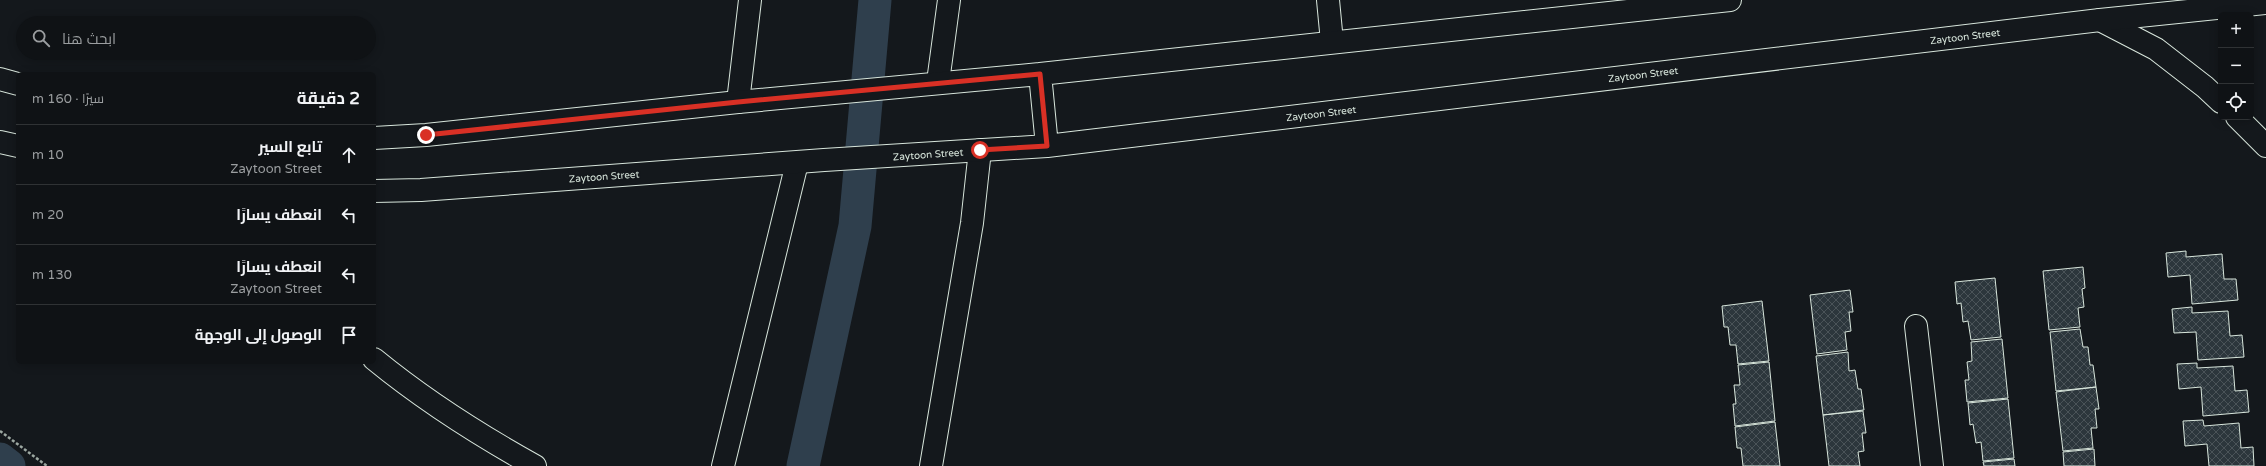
<!DOCTYPE html>
<html lang="ar">
<head>
<meta charset="utf-8">
<style>
	:root { --surface:#0f1215; --page:#1d2022; --text:#f1f3f6; --muted:#9b9ea0; --line:#2f3234 }
	body { margin:0; font-family:"Varela Round",Cairo,sans-serif; background:var(--page); color:var(--text); direction:rtl }
	.controls { position:absolute; right:12px; top:12px; display:grid; overflow:hidden; border-radius:6px; box-shadow:0 2px 10px #0003 }
	.controls button { width:36px; height:36px; display:grid; place-items:center; padding:0; border:0; border-bottom:1px solid var(--line); background:var(--surface); color:var(--text); font:20px sans-serif }
	.stop { position:absolute; width:12px; height:12px; margin:-9px; border:3px solid #d93025; border-radius:50%; background:#fff }
	.stop.end { background:#d93025; border-color:#fff; box-shadow:0 1px 4px #0008 }
	.list { margin:0; padding:0; list-style:none }
	h2 { display:flex; justify-content:space-between; align-items:center; height:52px; margin:0; padding:0 16px; font-size:17px }
	h2 small { font-size:13px; font-weight:400; color:var(--muted) }
	.list li { display:grid; grid-template-columns:26px 1fr auto; gap:12px; align-items:center; box-sizing:border-box; height:60px; padding:0 16px; border-top:1px solid var(--line) }
	.list b { display:block; font-size:15px; white-space:nowrap }
	.list p { margin:0; font-size:13px; white-space:nowrap; color:var(--muted) }
	.list em { font-size:13px; font-style:normal; color:var(--muted) }
	.icon { flex:none; width:22px; height:22px; fill:none; stroke:currentColor; stroke-width:2; stroke-linecap:round; stroke-linejoin:round }
	.map { position:relative; flex:none; width:2266px; height:466px; overflow:hidden; direction:ltr }
	.search { position:absolute; background:var(--surface); box-shadow:0 2px 10px #0003; left:16px; top:16px; width:360px; height:44px; display:flex; align-items:center; gap:10px; box-sizing:border-box; padding:0 14px; border-radius:22px; color:var(--muted); font-size:15px }
	.panel { position:absolute; background:var(--surface); box-shadow:0 2px 10px #0003; left:16px; top:72px; width:360px; height:292px; border-radius:6px; direction:rtl }
	.map>svg:first-child { display:block }
	.lines { fill:none; stroke-linecap:round; stroke-linejoin:round }
	.canal { stroke:#2f3f4d; stroke-width:33 }
	.building { fill:url(#building-cross-hatch); stroke:#d8e6dc }
	.street-casing { stroke:#d8e6dc; stroke-width:24 }
	.secondary-casing { stroke:#d8e6dc; stroke-width:24 }
	.path { stroke:#9da8a2; stroke-width:2.5; stroke-dasharray:3 2; stroke-linecap:butt }
	.street { stroke:#14181c; stroke-width:22 }
	.secondary { stroke:#14181c; stroke-width:22 }
	.route { stroke:#d93025; stroke-width:5 }
	.labels { text-anchor:middle; stroke-width:3; stroke-linejoin:round; paint-order:stroke }
	.street-label { font-size:10px; fill:#d8e6dc; stroke:#14181c }
</style>
</head>
<body>
<div class="map">
<svg width="2266" height="466" viewBox="0 0 2266 466">
	<defs>
		<pattern id="building-cross-hatch" width="8" height="8" patternUnits="userSpaceOnUse"><rect width="8" height="8" fill="#2c363c"/><path d="M0 0l8 8M0 8l8-8" fill="none" stroke="#4a5358"/></pattern>
	</defs>
	<rect width="100%" height="100%" fill="#14181c"/>
	<g class="lines">
		<path class="canal" d="M0,459L9,466
			M803,466L855,226L875,0"/>
	</g>
	<path class="building" d="M2186,251V257L2222,254L2224,279H2236L2238,300L2192,304L2190,275L2168,277L2166,253Z
		M2083,267L2085,288L2082,289L2084,307L2078,308L2080,327L2049,330L2043,271Z
		M1995,278L2001,337L1971,340L1968,321L1963,322L1961,303L1957,304L1955,282Z
		M1850,290L1853,312H1849L1851,331L1845,332L1847,350L1817,354L1810,295Z
		M1762,301L1769,361L1738,364L1736,345H1730L1728,327H1724L1722,306Z
		M2192,307V313L2228,311L2230,336L2242,335L2244,357L2198,360L2196,332L2174,333L2172,309Z
		M2080,329L2083,347H2088L2090,365H2093L2096,387L2056,391L2050,332Z
		M2002,339L2008,398L1967,402L1965,380H1969L1967,362L1972,361L1971,342Z
		M1848,352L1849,371L1855,370L1858,389H1861L1864,410L1823,415L1816,356Z
		M1769,362L1775,421L1735,426L1733,404H1736L1734,385H1740L1738,365Z
		M2197,363V368L2233,366L2235,391L2247,390L2249,412L2203,416L2201,387L2179,389L2177,364Z
		M2096,387L2099,409H2095L2097,428H2091L2093,448L2063,451L2056,392Z
		M2008,399L2014,458L1983,461L1981,442L1976,443L1973,424L1970,425L1968,403Z
		M1863,411L1866,433H1862L1864,451L1858,452L1860,466H1829L1823,415Z
		M2203,420L2204,426L2239,423L2241,448L2253,447L2254,466H2209L2207,444L2185,446L2183,421Z
		M1775,422L1780,466H1743L1741,448H1737L1735,427Z
		M2094,449L2095,466H2064L2063,452Z
		M2014,459L2015,466H1984L1983,462Z"/>
	<g class="lines">
		<g class="street-casing">
			<path id="street" d="M1328,0L1332,42
				M2100,20L2156,49L2205,87L2221,102
				M938,82L949,0
				M738,102L750,0
				M2237,117L2266,146
				M1916,326L1932,466
				M374,359C424,400 479,435 535,466
				M723,466L797,163
				M931,466L972,223L980,150"/>
		</g>
		<g class="secondary-casing">
			<path id="secondary" d="M1040,74L1047,146
				M0,79L18,84
				M374,138L426,135L738,102L1040,74L1730,0
				M0,142L18,146
				M374,191L421,190L824,160L1047,146L2100,20L2266,3"/>
		</g>
		<path class="path" d="M0,431L47,466"/>
		<use href="#street" class="street"/>
		<use href="#secondary" class="secondary"/>
	</g>
	<g class="lines">
		<path class="route" d="M426,135L738,102L1040,74L1047,146L980,150"/>
	</g>
	<g class="labels">
		<g class="street-label">
			<text transform="translate(1965 36) rotate(-7)" y="4">Zaytoon Street</text>
			<text transform="translate(1643 74) rotate(-7)" y="4">Zaytoon Street</text>
			<text transform="translate(1321 113) rotate(-7)" y="4">Zaytoon Street</text>
			<text transform="translate(928 154) rotate(-4)" y="4">Zaytoon Street</text>
			<text transform="translate(604 176) rotate(-4)" y="4">Zaytoon Street</text>
		</g>
	</g>
</svg>
<div class="controls">
<button>+</button>
<button>−</button>
<button><svg class="icon" aria-label="locate" viewBox="0 0 24 24"><circle cx="12" cy="12" r="6"/><path d="M12 2v4M12 18v4M2 12h4M18 12h4"/></svg></button>
</div>
<div class="stop" style="left:980px;top:150px"></div>
<div class="stop end" style="left:426px;top:135px"></div>
<div class="search"><svg class="icon" aria-label="search" viewBox="0 0 24 24"><circle cx="10" cy="10" r="6"/><path d="M15 15l6 6"/></svg>ابحث هنا</div>
<section class="panel">
<h2>2 دقيقة<small>سيرًا · 160 m</small></h2>
<ul class="list">
<li><svg class="icon" aria-label="ahead" viewBox="0 0 24 24"><path d="M12 20V5M6 11l6-6 6 6"/></svg><div><b>تابع السير</b><p>Zaytoon Street</p></div><em>10 m</em></li>
<li><svg class="icon" aria-label="left" viewBox="0 0 24 24"><path d="M17 20v-9H6M10 6l-5 5 5 5"/></svg><div><b>انعطف يسارًا</b></div><em>20 m</em></li>
<li><svg class="icon" aria-label="left" viewBox="0 0 24 24"><path d="M17 20v-9H6M10 6l-5 5 5 5"/></svg><div><b>انعطف يسارًا</b><p>Zaytoon Street</p></div><em>130 m</em></li>
<li><svg class="icon" aria-label="arrive" viewBox="0 0 24 24"><path d="M6 21V4h12l-3 4 3 4H6"/></svg><div><b>الوصول إلى الوجهة</b></div></li>
</ul>
</section>
</div>
</body>
</html>
